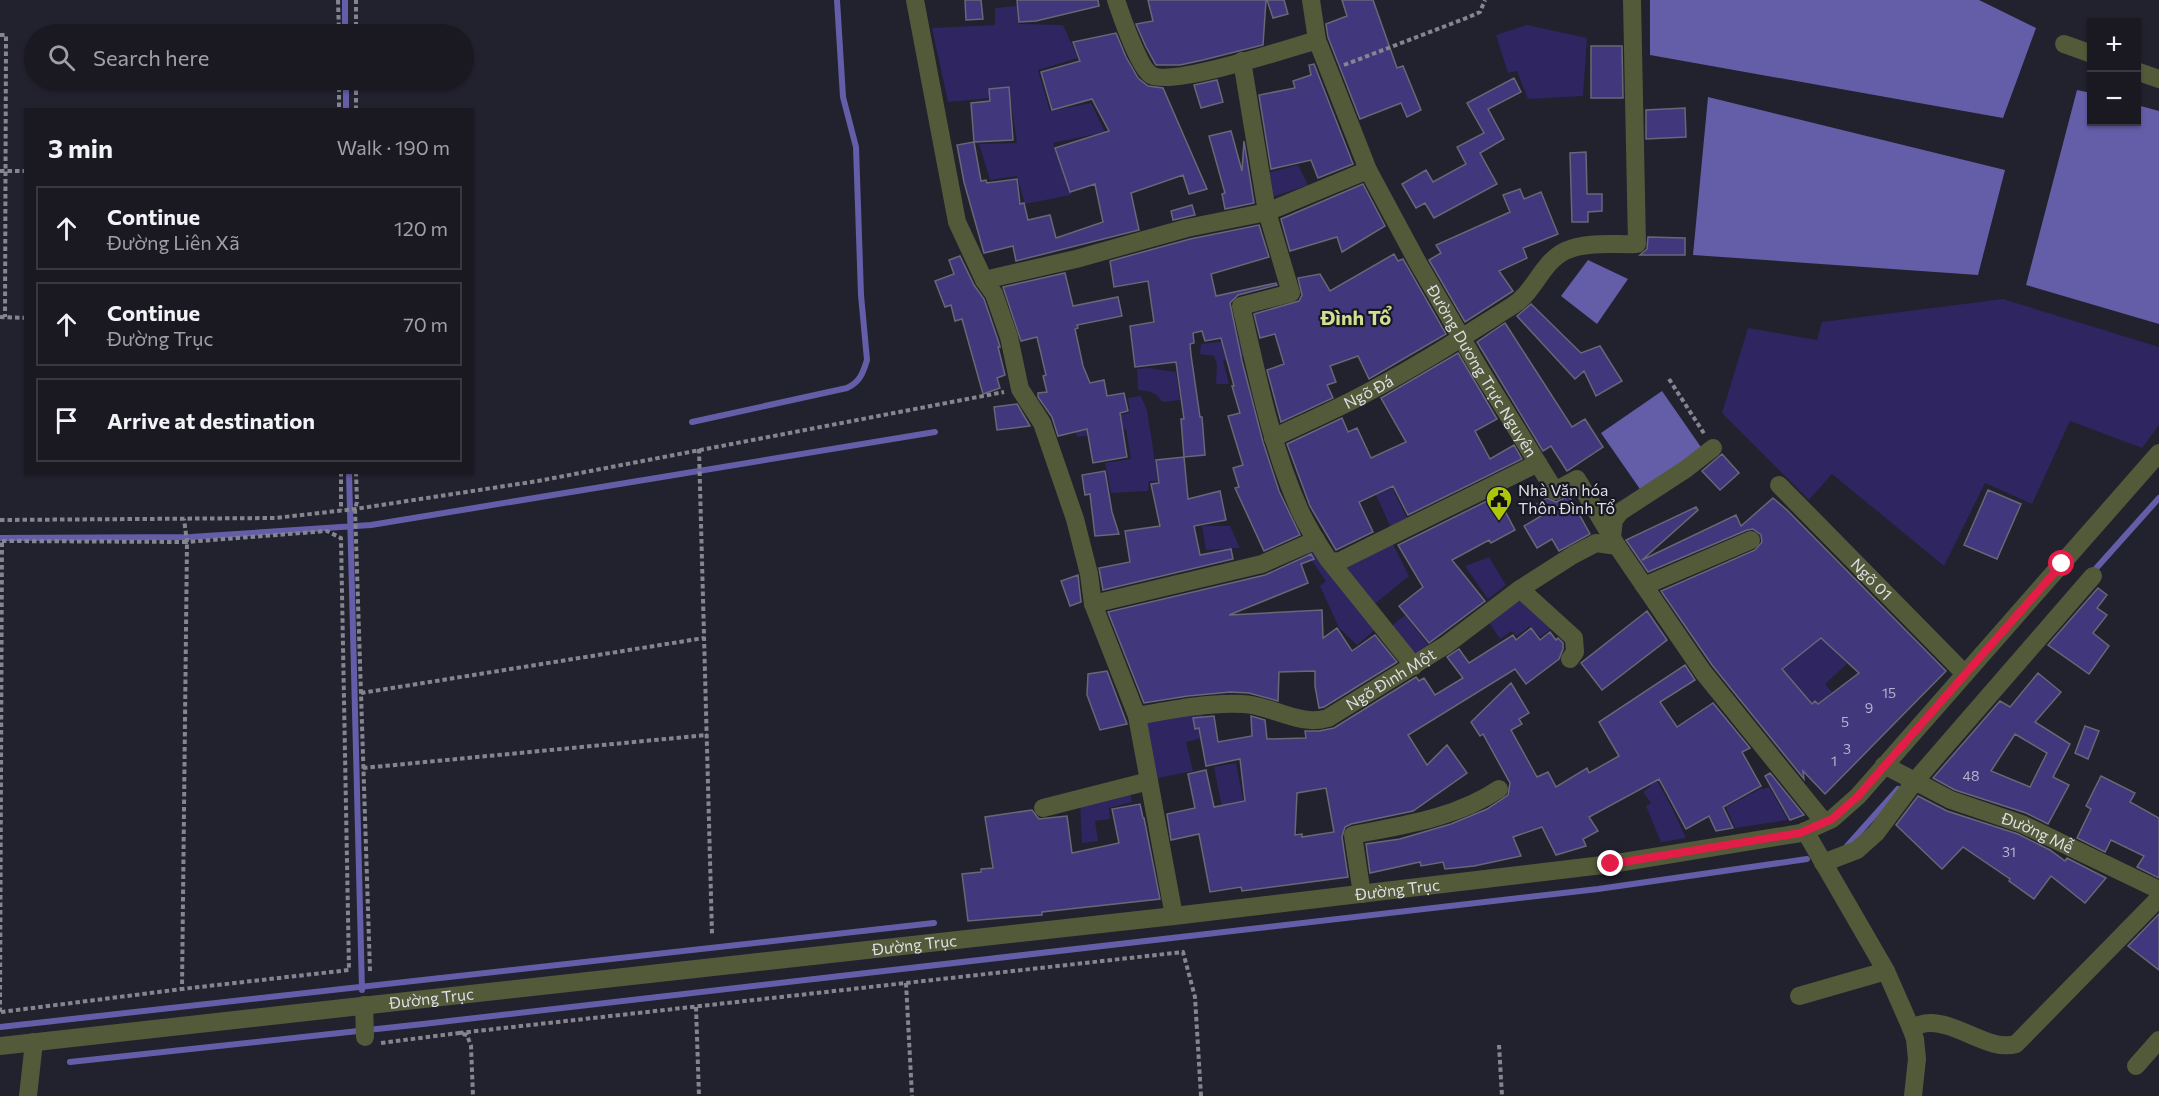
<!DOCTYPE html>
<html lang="en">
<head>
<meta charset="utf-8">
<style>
	:root { --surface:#1a1922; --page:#23222a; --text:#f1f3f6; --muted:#9fa0a5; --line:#383840 }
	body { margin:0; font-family:Commissioner,sans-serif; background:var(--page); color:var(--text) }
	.controls { position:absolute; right:18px; top:18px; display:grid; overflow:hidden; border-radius:0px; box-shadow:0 2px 4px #0004 }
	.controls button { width:54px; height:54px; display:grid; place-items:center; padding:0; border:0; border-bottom:2px solid var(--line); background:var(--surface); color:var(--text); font:30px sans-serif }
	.stop { position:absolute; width:18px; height:18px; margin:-14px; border:4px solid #e11d48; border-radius:50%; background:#fff }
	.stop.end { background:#e11d48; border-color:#fff; box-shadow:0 2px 6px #0008 }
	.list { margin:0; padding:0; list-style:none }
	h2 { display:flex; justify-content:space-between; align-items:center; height:78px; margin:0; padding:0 24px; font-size:26px }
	h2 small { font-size:20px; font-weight:400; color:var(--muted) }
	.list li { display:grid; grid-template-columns:39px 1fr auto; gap:18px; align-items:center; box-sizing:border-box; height:84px; margin:0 12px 12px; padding:0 12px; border:2px solid var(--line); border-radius:0px }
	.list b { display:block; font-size:22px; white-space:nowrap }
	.list p { margin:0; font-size:20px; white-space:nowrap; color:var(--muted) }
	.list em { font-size:20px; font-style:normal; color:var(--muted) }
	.icon { flex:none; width:33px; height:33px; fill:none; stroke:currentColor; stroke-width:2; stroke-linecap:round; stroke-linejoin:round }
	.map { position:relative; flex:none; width:2159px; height:1096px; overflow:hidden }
	.search { position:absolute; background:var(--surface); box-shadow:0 2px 4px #0004; left:24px; top:24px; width:450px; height:66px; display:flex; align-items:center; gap:15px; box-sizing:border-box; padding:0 21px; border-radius:33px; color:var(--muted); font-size:22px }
	.panel { position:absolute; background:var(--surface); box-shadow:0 2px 4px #0004; left:24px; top:108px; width:450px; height:366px; border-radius:0px }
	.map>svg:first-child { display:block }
	.green { fill:#2e2561 }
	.water { fill:#645ea8 }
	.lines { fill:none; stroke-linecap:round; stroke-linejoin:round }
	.stream { stroke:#645ea8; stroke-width:6 }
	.building { fill:#40377d; stroke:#676776; stroke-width:1.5; fill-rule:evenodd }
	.path { stroke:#858590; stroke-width:4; stroke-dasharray:4.5 3; stroke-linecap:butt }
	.minor { stroke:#535a39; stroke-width:18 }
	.route { stroke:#e11d48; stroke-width:8 }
	.labels { text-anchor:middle; stroke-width:4.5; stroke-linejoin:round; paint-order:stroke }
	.number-label { font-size:14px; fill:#b6b4cc }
	.street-label { font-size:16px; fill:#dddde6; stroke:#181824 }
	.poi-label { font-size:16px; fill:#dddde6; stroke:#181824; text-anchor:start }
	.quarter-label { font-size:20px; font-weight:bold; fill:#d0e093; stroke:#181824 }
</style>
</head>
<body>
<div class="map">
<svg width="2159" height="1096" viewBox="0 0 2159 1096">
	<rect width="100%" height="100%" fill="#22212e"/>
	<path class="green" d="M1017,6L1019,24L1063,25L1078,58L1038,70L1050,111L1091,103L1105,132L1053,143L1071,195L1025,204L1017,176L990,180L979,144L1017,143L1009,90L989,88L991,98L948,102L932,28L995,25V8Z
		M1527,25L1587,38L1583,96L1528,99L1517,71L1508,73L1496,35Z
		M1298,165L1308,185L1269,198L1263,174Z
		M2003,299L2159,347V425L2142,448L2070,421L2032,504L1985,483L1944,566L1832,474L1809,500L1722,413L1748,328L1817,340L1822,322Z
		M1246,339L1248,355L1223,361L1229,384H1216L1217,365L1214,356L1200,354L1201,344Z
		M1149,368L1176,372L1180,400L1162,402C1157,392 1148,391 1138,390L1137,369Z
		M1141,396L1147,410L1158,481H1149L1148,491L1111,493L1105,463L1131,459L1126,429L1077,437L1073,424L1130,413L1128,398Z
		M1392,488L1409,522L1392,530L1376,495Z
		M1202,526H1230L1240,548L1206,550Z
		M1391,540L1409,576L1372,606L1337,566Z
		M1316,546L1377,628L1357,645L1339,628L1320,586L1326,581L1305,551Z
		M1489,557L1506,585L1488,599L1465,566Z
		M1518,594L1556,625L1540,637L1530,626L1517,636L1512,631L1500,639L1486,618Z
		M1405,615L1429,646L1413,657L1389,628Z
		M1821,637L1847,664L1825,684L1832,692L1818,704L1815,701L1811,704L1782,669Z
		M1201,705L1206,737L1186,742L1193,771L1158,778L1150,750L1146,722Z
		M1637,760L1650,768L1672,808L1686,838L1661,842L1646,806L1651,803L1643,792L1651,786Z
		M1236,763L1245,809L1223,813L1214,767Z
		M1769,787L1788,820L1735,828L1726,807L1762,788L1763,789Z
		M1130,789L1132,802L1109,808L1110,819L1095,821L1098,841L1082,843L1080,802Z"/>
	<path class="water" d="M1650,0H1979L2036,28L2003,118L1650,55Z
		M2077,90L2091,93L2092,122H2136L2137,105L2159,111V324L2026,285Z
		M1708,97L2005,170L1978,275L1693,255Z
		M1588,260L1628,279L1597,324L1561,296Z
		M1662,391L1703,450L1642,492L1601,433Z"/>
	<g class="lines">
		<path class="stream" d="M345,0V34
			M346,80V110
			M692,422L847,388C860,382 863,373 867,360L861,295L856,147L843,97L837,0
			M349,472L362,990
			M0,538L191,537L371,525L935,432
			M2091,574L2159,498
			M1847,846L1898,789
			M0,1027L934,923
			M70,1062L423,1024L1598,889L1807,859"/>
	</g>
	<path class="building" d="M965,0H981L983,19L966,20Z
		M1017,0H1098L1099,6L1036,21L1019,22Z
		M1148,0H1266L1263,45L1203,60L1180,65H1156L1146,47L1136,24L1153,21Z
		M1267,0H1284L1288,14L1273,18Z
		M1342,0H1373L1397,68L1403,66L1421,110L1407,117L1401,103L1360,119L1328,37L1326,24L1347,16Z
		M1116,33L1126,57L1138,78L1148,86L1163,88L1207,189L1189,194L1183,175L1131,193L1139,230L1016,261L1013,246L984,253L964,182L957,145L974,142L971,103L990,101L989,89L1009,87L1013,140L974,142L981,181L986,180L987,183L1017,179L1020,204L1024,203L1028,220L1050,215L1056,238L1103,222L1095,184L1070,192L1055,148L1109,131L1092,99L1052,110L1041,72L1080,61L1073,42Z
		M1591,46H1622L1623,98H1591Z
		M1314,64L1353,164L1318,178L1311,160L1271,169L1259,95L1295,88L1293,81L1311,75L1309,65Z
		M1514,78L1521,92L1488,109L1504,139L1480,153L1497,184L1434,218L1425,203L1416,208L1402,184L1426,170L1433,182L1466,164L1457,147L1484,133L1467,103Z
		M1217,80L1223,102L1201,108L1194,85Z
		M1685,108L1686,137L1646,139V110Z
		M1231,131L1242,171L1244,141L1254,203L1225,209L1222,194L1225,193L1209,136Z
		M1586,152L1587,194H1602V211L1588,212V222H1572L1570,153Z
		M1363,184L1385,226L1342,252L1337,237L1290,251L1281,219Z
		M1520,189L1524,199L1541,192L1558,234L1523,248L1527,258L1499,271L1513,291L1465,322L1429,260L1441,253L1436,245L1510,212L1503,195Z
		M1192,205L1195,215L1173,220L1171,211Z
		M1259,225L1269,257L1211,274L1216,296L1276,283L1277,285L1238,295L1230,303L1242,361L1263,442L1279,491L1300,535L1264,551L1235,488L1239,487L1233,468L1243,465L1228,416L1240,413L1232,386H1234L1221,338L1205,341L1202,331L1193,333L1194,343L1190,344L1191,355L1200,417H1202L1205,455L1184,457L1181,419H1184L1176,362L1135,367L1130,326L1154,322L1148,281L1114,287L1110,261L1190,239Z
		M1648,237L1685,238V255H1640L1647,249Z
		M1394,254L1398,261L1403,259L1446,334L1369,379L1358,356L1330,366L1336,382L1327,385L1333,398L1281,422L1267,370L1284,364L1275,334L1260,338L1254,314L1299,301L1302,295L1298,278L1320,274L1330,291Z
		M960,256L974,285L984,299L998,340L1000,347H998L1005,375L997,378L1000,388L983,394L962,319L955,321L951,305L945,307L935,281L954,274L949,260Z
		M1065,273L1073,306L1118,297L1122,316L1077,325L1078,328L1075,329L1083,366L1090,383L1104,380L1107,396L1124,393L1128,411L1120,413L1127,457L1093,463L1087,429L1058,436L1052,417L1038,397V393L1047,392L1043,376L1046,375L1037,337L1021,341L1003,287Z
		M1531,304L1581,353L1600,346L1622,381L1596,396L1584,371L1575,379L1517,316Z
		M1505,323L1572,427L1585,419L1603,447L1567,471L1551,446L1543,451L1477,342Z
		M1458,353L1497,419L1475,431L1490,459L1514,445L1522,459L1408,515L1393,486L1359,502L1373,532L1336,550L1310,506L1287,444L1342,418L1348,432L1357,428L1371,458L1406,442L1381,398Z
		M1017,404L1030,426L997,430L994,407Z
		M1722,454L1739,473L1720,490L1702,471Z
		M1184,457L1188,499L1220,491L1226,520L1194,526L1200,555L1231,549L1233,559L1103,590L1099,568L1130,562L1125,531L1160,526L1151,484L1159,483L1156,460Z
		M1105,471L1112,512L1119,534L1095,536L1090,494L1085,495L1082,475Z
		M1988,490L2021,504L1997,559L1964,545Z
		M1497,496L1515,530L1491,543L1489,540L1452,560L1485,601L1429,643L1399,606L1423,587L1398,545Z
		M1569,496L1590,534L1559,551L1552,539L1537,548L1524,526L1543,515L1537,504L1547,498L1556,502Z
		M1773,498L1788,511L1946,671L1825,794L1803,771L1804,779L1712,665L1661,591L1755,550L1762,542L1761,535L1753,529L1747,530L1648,572L1626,540L1696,507L1698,510L1642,560L1736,515L1741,526ZM1821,638L1859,673L1818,704L1815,701L1812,704L1782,669Z
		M1311,554L1314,559L1301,564L1308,583L1229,615L1322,610L1323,638L1337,628L1352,651L1375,635L1397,662L1324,707L1319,708L1315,686V671L1279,672L1278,701L1249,693L1230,692L1188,696L1144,703L1108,612L1265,575Z
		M1078,575L1081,602L1070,606L1061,581Z
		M2098,588L2107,595L2097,608L2107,615L2093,633L2109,646L2089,674L2048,645Z
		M1647,611L1667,640L1602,690L1581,663Z
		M1531,628L1540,640L1550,632L1556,640L1558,638L1563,643V649L1559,659L1526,684L1515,669L1408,735L1427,765L1447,745L1467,773L1413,811L1351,824L1345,827L1342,837L1348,877L1242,891L1241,887L1210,892L1199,834L1171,840L1167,814L1195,808L1188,774L1206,770L1214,807L1245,801L1240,759L1206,766L1199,728L1195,729L1193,718L1214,716L1218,742L1252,736L1251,716L1265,720L1267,739L1306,738L1305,731H1319L1334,728L1416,677L1419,681L1424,678L1435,695L1463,678L1447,657L1459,649L1469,663L1513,635L1516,640ZM1326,788L1334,832L1302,837V834L1295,835L1297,793Z
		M1685,665L1695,680L1660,702L1677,727L1713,703L1750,748L1742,752L1761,786L1723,807L1733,828L1716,831L1709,816L1686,829L1659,779L1589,817L1598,831L1583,839L1586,846L1556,855L1542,827L1513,837L1521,856L1474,866L1445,869L1443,862L1421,866L1420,862L1370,873L1366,844L1400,839L1451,824L1487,809L1508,795L1510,783L1483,734L1480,736L1471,722L1511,683L1529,713L1519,719L1522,724L1511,730L1537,777L1548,772L1556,787L1587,768L1589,773L1619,756L1599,722Z
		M1107,671L1127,724L1100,730L1087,695L1088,674Z
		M2038,673L2061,692L2035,722L2070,744L2053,777L2069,785L2048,824L2026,813L1955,790L1933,778L2000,701L2010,707ZM2015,734L2047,753L2030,787L1991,771Z
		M2085,726L2099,731L2088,759L2075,753Z
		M1770,773L1804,815L1790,820L1765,776Z
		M2101,776L2135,793L2130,802L2159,818V878L2137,867L2144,856L2111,840L2105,852L2077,838L2091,809L2086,806Z
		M1918,796L1947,811L2018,834L2050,850L2065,861L2067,858L2106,878L2085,903L2051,876L2034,899L2009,881L2010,879L1963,847L1942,869L1896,825Z
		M1140,804L1143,818H1144L1160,899L1042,912V915L1027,916L968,921L962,874L981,872V869L993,868L985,817L1032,810L1039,819L1067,816L1072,853L1119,843L1112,809Z
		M2159,914V970L2128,946Z"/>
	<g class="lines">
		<path class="path" d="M338,0L339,34
			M356,34V0
			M0,35H6L5,317
			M1344,65L1469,17L1480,12L1485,0
			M339,80V110
			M356,110V80
			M0,171H26
			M0,317L26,318
			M1669,379L1705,435
			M699,449L712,934
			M341,472V510
			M356,472L357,502L355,509L370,971
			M0,520L275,518L355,509L538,481L1004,392
			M2,541L187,542L182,989L349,970L341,538L327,531L187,542L184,519
			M361,693L704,638
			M363,768L707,735
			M906,983L912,1096
			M696,1007L699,1096
			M0,1012L2,541
			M1,1012L182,989
			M459,1033L1183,952L1195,997L1201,1096
			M381,1043L459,1033L467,1035L471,1046L473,1096
			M1499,1045L1502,1096"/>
		<g class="minor">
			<path d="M915,0L957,222L984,280L994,294L1009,337L1020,389L1042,423L1075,519L1089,574L1093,604L1137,716L1174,916"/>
			<path d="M1116,0C1121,15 1139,68 1151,75C1172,87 1290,48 1317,40"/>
			<path id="s1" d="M1311,0L1317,40L1368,170L1418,263L1479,368L1555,491L1577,479L1617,546L1703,672L1824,822"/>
			<path d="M2064,44L2092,54"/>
			<path d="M1242,61L1267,212L1291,293L1241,306C1257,375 1271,446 1300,511C1308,528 1318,544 1328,559L1414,666"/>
			<path d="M2136,71L2159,79"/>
			<path d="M984,280L1076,259L1187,228L1267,212L1368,170"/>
			<path id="s2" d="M1273,438C1300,425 1328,413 1355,399C1410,371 1461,338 1512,306C1535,292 1541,263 1565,251C1587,241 1614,245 1637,244L1632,0"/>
			<path id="s3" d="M1779,485L1965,674"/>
			<path d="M1612,537L1614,520L1620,512L1686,469L1713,448"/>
			<path d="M1328,559L1331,562L1340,561L1538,463"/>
			<path d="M1644,586L1751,540"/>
			<path d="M1520,589L1574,638L1575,652L1570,659"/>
			<path d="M1093,604L1262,564L1316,540"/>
			<path id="s4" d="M1137,716C1170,710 1209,702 1243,704C1271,705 1300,727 1328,718L1446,645L1520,589L1573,555L1596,543L1617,546"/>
			<path id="s5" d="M1884,765L1951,800L2022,824L2159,890"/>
			<path d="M1043,808L1149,781"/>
			<path d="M1805,831L1886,971L1911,1028L1915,1039L1917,1059L1913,1096"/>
			<path d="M1823,863L1857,850L1876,833L1915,781L2093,576"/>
			<path d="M1362,894L1353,835C1404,825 1456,818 1499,789"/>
			<path d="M1799,996L1886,971"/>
			<path d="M364,1005L365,1037"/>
			<path d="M1911,1028C1916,1026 1923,1023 1929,1023C1958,1022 1989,1052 2016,1044L2159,898"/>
			<path id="s6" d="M0,1046L1174,916L1611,864L1801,833L1832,819L1858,796L2159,453"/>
			<path d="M2136,1066L2159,1040"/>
			<path d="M28,1096L34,1042"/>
		</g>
	</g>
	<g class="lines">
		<path class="route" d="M1611,864L1800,833L1832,819L1858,796L2062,564"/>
	</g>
	<defs>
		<g id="civic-pin" transform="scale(1.35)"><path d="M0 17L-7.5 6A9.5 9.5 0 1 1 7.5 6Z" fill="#aec60a" stroke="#181824"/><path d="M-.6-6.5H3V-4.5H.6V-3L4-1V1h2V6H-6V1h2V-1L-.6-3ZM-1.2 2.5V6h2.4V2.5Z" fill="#111"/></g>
	</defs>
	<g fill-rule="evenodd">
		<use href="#civic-pin" x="1499" y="499"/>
	</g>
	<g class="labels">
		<g class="number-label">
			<text x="1889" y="698">15</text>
			<text x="1869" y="713">9</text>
			<text x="1845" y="727">5</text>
			<text x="1847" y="754">3</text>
			<text x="1834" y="766">1</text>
			<text x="1971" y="781">48</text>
			<text x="2009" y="857">31</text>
		</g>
		<g class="street-label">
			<text dy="6" stroke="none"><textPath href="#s1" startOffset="411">Đường Dương Trực Nguyên</textPath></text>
			<text dy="6" stroke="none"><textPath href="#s2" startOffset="106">Ngõ Đá</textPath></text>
			<text dy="6" stroke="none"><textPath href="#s3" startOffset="132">Ngõ 01</textPath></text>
			<text dy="6" stroke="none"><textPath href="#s4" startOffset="268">Ngõ Đình Một</textPath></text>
			<text dy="6" stroke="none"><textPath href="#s5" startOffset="168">Đường Mễ</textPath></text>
			<text dy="6" stroke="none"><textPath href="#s6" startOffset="1406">Đường Trục</textPath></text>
			<text dy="6" stroke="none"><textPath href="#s6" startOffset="920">Đường Trục</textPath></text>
			<text dy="6" stroke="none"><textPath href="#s6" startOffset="434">Đường Trục</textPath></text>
		</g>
		<g class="poi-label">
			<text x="1518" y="496">Nhà Văn hóa<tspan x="1518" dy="18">Thôn Đình Tổ</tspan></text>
		</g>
		<g class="quarter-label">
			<text x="1356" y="325">Đình Tổ</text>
		</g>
	</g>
</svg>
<div class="controls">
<button>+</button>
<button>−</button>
</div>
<div class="stop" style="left:2062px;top:564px"></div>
<div class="stop end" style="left:1611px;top:864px"></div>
<div class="search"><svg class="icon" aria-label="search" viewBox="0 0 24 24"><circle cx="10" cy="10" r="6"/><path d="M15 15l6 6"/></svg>Search here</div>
<section class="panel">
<h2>3 min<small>Walk · 190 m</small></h2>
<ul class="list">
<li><svg class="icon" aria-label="ahead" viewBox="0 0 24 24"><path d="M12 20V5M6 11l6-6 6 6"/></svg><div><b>Continue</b><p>Đường Liên Xã</p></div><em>120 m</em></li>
<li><svg class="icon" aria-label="ahead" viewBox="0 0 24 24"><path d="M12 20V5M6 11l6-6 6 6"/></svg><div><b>Continue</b><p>Đường Trục</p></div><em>70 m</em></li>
<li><svg class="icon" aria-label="arrive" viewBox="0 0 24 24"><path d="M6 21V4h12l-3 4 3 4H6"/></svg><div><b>Arrive at destination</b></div></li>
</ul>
</section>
</div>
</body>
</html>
